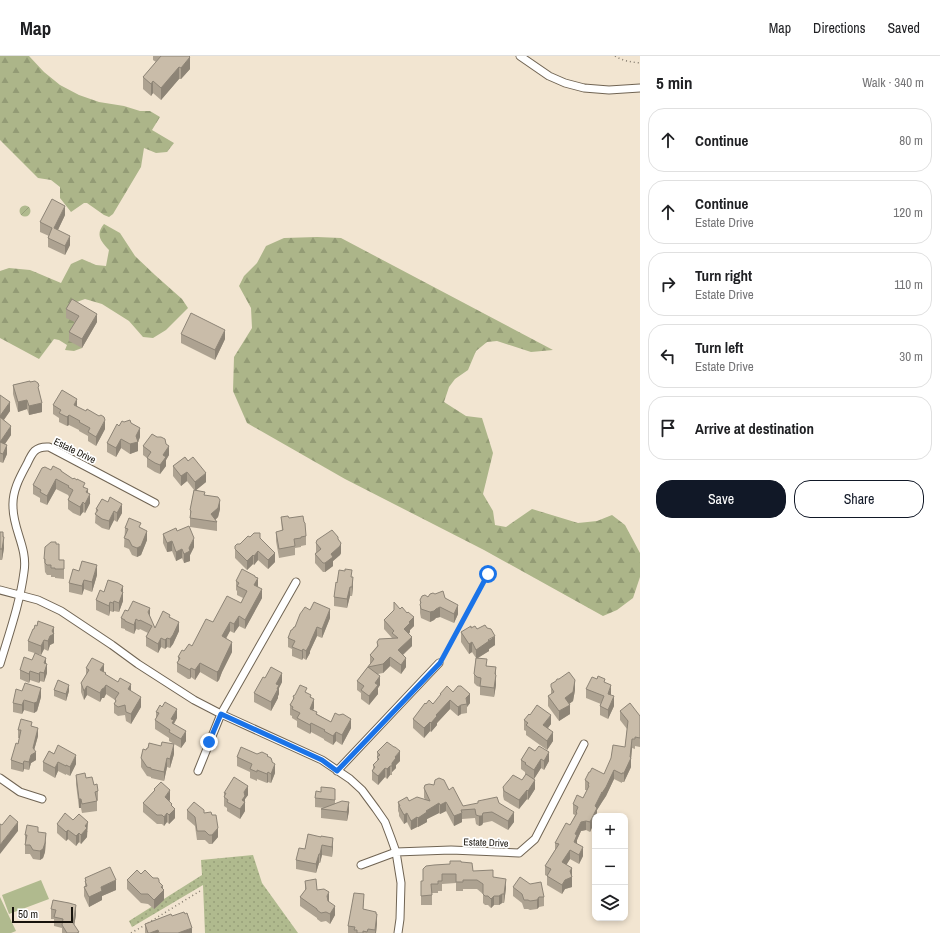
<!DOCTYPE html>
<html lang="en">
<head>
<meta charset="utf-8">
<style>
	:root { --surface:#fff; --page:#f2f2f2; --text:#202124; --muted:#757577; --line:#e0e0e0; --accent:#111827 }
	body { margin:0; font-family:"Archivo Narrow",sans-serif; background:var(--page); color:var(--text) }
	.controls { position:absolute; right:12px; bottom:12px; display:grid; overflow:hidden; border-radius:8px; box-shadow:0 2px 6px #0003 }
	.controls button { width:36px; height:36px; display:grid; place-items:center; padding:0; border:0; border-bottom:1px solid var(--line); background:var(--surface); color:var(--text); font:20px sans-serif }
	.scale { position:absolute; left:12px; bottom:10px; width:61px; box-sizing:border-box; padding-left:4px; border:2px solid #17130c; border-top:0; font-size:11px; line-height:14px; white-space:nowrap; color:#17130c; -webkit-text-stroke:3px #fff; paint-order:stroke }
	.stop { position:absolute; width:12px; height:12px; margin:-9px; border:3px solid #1a73e8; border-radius:50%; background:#fff }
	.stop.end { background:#1a73e8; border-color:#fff; box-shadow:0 1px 4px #0008 }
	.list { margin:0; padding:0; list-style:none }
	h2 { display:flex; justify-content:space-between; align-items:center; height:52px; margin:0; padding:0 16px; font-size:17px }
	h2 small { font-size:13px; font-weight:400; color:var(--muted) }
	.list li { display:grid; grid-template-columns:26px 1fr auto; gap:12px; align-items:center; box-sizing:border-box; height:64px; margin:0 8px 8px; padding:0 8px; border:1px solid var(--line); border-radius:16px }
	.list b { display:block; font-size:15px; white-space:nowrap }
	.list p { margin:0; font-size:13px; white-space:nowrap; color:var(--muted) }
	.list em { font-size:13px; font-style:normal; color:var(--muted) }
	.actions { display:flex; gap:8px; padding:12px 16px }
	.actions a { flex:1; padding:9px 0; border:1px solid var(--accent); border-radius:16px; text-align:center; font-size:14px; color:var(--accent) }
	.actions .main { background:var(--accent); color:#fff }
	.icon { flex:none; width:22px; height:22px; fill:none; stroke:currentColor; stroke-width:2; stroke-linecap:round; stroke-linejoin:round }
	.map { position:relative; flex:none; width:640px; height:877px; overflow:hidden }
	header { display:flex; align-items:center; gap:24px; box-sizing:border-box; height:56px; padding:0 20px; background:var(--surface); border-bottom:1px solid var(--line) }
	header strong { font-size:19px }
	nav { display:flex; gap:22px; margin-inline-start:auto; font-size:14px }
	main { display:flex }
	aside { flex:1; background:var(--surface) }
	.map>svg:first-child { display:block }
	.grass { fill:url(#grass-dots) }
	.forest { fill:url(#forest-firs) }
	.garden { fill:url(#garden-furrows) }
	.pitch { fill:#b0ba8e }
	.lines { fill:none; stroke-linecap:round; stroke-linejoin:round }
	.street-casing { stroke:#706453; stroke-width:9 }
	.path { stroke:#857c6f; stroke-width:1.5; stroke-dasharray:1 3; stroke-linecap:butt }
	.street { stroke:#fff; stroke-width:7 }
	.wall { fill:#ada291 }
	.shaded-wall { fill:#8d8476 }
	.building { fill:#c9bca9; stroke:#8d8476 }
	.route { stroke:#1a73e8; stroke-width:5 }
	.labels { text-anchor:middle; stroke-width:3.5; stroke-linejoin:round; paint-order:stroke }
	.street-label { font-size:10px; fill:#17130c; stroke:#fff }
</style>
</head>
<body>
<header>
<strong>Map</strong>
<nav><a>Map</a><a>Directions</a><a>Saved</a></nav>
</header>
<main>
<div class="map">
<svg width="640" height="877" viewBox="0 0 640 877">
	<defs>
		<pattern id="grass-dots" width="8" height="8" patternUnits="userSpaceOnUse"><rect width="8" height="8" fill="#b0ba8e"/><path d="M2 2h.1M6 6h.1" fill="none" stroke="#979f79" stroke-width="1.8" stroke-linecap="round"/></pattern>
		<pattern id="forest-firs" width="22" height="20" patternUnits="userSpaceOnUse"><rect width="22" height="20" fill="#acb589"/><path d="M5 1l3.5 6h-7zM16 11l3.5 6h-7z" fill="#939b75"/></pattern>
		<pattern id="garden-furrows" width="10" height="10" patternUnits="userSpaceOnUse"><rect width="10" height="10" fill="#b0ba8e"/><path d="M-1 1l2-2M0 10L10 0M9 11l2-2" fill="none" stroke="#979f79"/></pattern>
	</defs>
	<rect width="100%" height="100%" fill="#f2e5d1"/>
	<path class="grass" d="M253,799L262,827L298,877H205L203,829L132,871L129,865L202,819L201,804Z"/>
	<path class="forest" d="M0,0H29L44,16L60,29L79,39L99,46L124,50L140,55H150L160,61L152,74L174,87L167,96L156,97L144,92L141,111L113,158L109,161L104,159L87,147H84L71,156L60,142V131L51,124L38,122L0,84Z
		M104,168L120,177L135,200L155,219L182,243L188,252L166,274L153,282L143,281L129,265L102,248L85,243L74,247L79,268L82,292L74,295L65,294L67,289L59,284L54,283L39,303L0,282V215L9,212L30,214L35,216L61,227L71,208L82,203L96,209L106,210L109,194C101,185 95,179 104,168Z
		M317,181L341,182L553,294L531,296L497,285L487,286L476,295L468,314L455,323L449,331L444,346L466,360L482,362L493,397L483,438L493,455L495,469L506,471L532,453L578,467L597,465L612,459L625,469L640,497V521L633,542L617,554L603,560L484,494L345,423L247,367L233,335L234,301L252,272L251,252L239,230L244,220L257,207L266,190L284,182Z"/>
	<path class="garden" d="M19.5 155a5.5 5.5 0 1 1 11 0a5.5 5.5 0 1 1-11 0Z"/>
	<path class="pitch" d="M41,824L49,843L9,858L2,839Z
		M0,841L16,875L11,877H0Z"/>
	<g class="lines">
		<g class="street-casing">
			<path id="street" d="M520,0L549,20L565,27L584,32L609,34L640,32
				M0,534L38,544L61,555L112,589L138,608L194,644L221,658L322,704L350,723L362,734L376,753L385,766L391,782L396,796L401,827L400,863L398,877
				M0,608C9,578 20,547 24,516C28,492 13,474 13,451C12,435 20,421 27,408C32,397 35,390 49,391L155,447
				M198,715L221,658L296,526
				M337,715L439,607
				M0,722L20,736L42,743
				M361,809L396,796L451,794L519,797L535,783L584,688"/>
		</g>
		<path class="path" d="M615,0C623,5 631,6 640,7
			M442,602L488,518
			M148,867L200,835
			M131,877L145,869"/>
		<use href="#street" class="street"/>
	</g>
	<path class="wall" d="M153,0H189L190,13L181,23H179L161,44L153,37L151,40L143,33V21L156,6L153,4Z
		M65,159L58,174L70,189L65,199L48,191V182L49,180L40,176V166Z
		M66,253L97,266L82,292L69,285V276L75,266L66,262Z
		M181,278L225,283L215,304L181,287Z
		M30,326L39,334L42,356L29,359L27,353L18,356L13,338V329Z
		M0,339L10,355L4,364L11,379L5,388L7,398L3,407L0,406Z
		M53,349L77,350L105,373L96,390L88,385V380L79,375V374L69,369L67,370L59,366V362L53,358Z
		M124,366L131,367L140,381L138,386V395L130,398L121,392L116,401L107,396V387L119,370Z
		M166,388L169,399L166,404V410L160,418L155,416L147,411V402L143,399V390Z
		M185,401L206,426L196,434L205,439L220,453L218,461L215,464L217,466V475L190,471V454L194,434L187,425L181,430L173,420V410Z
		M51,414L61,415L85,432L88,437L90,447L85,457L83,456L80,460L73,457L68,453V444L69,441L68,439L56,433L47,449L40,446V442L33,438V429Z
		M102,443L122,457L117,466L114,464L109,474L102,472L95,467L96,453Z
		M281,461L289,462L306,480V489L301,490V491L295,492V499L279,502L276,485V476L282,475Z
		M125,472H141L147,484L141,499L137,501L132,499L129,493L124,491Z
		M177,475L194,491L190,499V505L184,507L182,502L176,505L172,495L167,496L163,487V478Z
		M0,476L3,481L4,492L2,504H0Z
		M250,481L260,482L275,506L268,513L258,504L254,509L253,508L247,514L235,502V490L240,488Z
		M338,483L341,497L340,499L333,505V510L325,516H323L315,507V498L316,496V487Z
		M44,503L64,504V523L55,522V521H51V519H47L45,516Z
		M79,515L97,519L92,536L84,533L82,539L69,536V527Z
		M255,521L262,542L245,573L239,570L234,577L230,575L226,583L232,596L222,616L219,624L217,626L200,616L195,624L191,621L190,623H188L177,616V607L178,605V601L184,595L192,590L213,566L241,547L243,542L237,539V535L236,534V525Z
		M352,521L353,530L352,540H350L347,552L334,550V541L337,527Z
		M123,530V545L119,556L114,555L113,556L110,555L109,560L96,554V544L104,536Z
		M428,541L445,542L458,558L454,567L440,561L436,562L434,564L430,566L421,562L420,557V544Z
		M128,555L150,561L155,572L170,561L179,575L173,588L170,592L167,591L165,593L161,591L158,597L146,590V581L148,577L140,573L139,574L136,573L134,578L125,574V573L121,572V562Z
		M330,562L322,582L317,580L310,595V597L306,604L303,602L302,604L292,600V593L288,591V582L292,574L295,571Z
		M384,564L414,570L410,574V576L409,578L412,590L403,599L406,611L401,618L390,610L383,617L378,618L380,629L378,632V638L369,649L361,643V637L357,634V625L370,608V599L377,590V586L392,582L384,573Z
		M54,571V587L50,589L48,595L44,593L41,599L28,595V585L34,573Z
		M471,572L477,573L495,589L489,593V595L478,602L487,610L496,611V629L494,641L480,639V631L477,630L474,627V618L476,602L472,596L469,598L461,586V576Z
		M32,604L46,607L47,617L44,626L40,625L39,627L30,624L29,627L20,623V614Z
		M86,612L104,616L106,619L131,635L141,651L131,668L126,665L125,659L118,660L114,657V648L115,646V644L106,638L104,642H102L100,646L87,639L84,644L81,636V627L86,620Z
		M265,622L282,626L279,632V638L278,640V642L271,655L254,646V637Z
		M605,627L611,639L614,650L608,663L600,659V650L601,648L586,642V633Z
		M551,631L575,634L573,645L569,648L570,658L559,665L548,650V640L551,638Z
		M54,634L69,635L66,645L54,640Z
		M453,636L470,647L467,651V657L461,658L458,660L450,653L437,667V669L431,676L430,675L424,682L413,672V663L426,648H433L440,640V638Z
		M307,637L311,641L314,652L313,654L317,658L331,666L351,672L342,689L336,685L333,689L324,684V683L311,676L310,678L297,671V665L292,662V660L290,659V649L293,644V640Z
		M41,641L37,655L34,657L24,654L22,658L13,656V647Z
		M162,651L177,662L174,668L186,685L181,692L169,685V682L155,673V664L156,662V656Z
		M620,655L640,660V691L635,690V693L632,692L631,702V711L624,726H622V727L614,723L606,740L602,746L597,754V760L590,776L586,774L581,775L577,784V788L583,800L579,808L570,803L566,809L572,812V831L565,833L562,838L547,829V820L545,819V810L555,794V787L570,769L575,759L573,758V748L583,742L587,734H585V724L604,718L625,691L627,673L620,664Z
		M524,664L551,668L548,672L553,685L547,694L526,679V675L524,674Z
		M32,670L38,680L34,694L36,704L31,707L29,714L24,713L23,716L11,713V704L18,688L20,682H18V674Z
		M529,691L549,705L544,714L541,712L534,723L535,733L528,744L527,743L519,753L504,744L503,740V731L522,724L526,718H525V716L521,713V704Z
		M49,695L76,708L70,720L66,718V719L58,715L55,722L43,715V706Z
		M377,696L400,705L396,709V712L392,716V719H390L387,723L385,721L378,729L372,724V715L373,713V709L377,705Z
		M174,698L170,712L167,711L164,725L151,722V721L147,720L141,711V702Z
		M257,698L268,701L272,706L275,717L271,727L268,726L267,727L257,723V725L250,722V716L237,710V701Z
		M76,719L86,722L94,729L98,735V744L97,745V755L82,757L81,752H79L76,728Z
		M424,732L449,734L463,750L499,747L514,766L508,774L492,765L483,767L482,769L479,770L476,768L475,762L462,763V766L454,770L446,755L440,758L439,757L427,763V766L418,771H417L411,774L407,766L404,768L399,760V757L398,755V746L425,743L424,742Z
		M154,733L170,744L169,745L172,750L175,762L169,768L167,766L164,770L162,768H157L143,756V747L154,735Z
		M224,737L248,739L245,743V755L240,763L227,755V752L224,750Z
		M315,742L335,744V747L349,755L347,765L321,762V753L324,752L315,751Z
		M187,754L204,757L218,781L212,788H209L205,784H197L195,770L187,763Z
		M73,764L88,776H87V781L81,788L79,786L76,790L68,783L66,785L57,777V768Z
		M38,776L46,786L45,796L43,802L40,804L33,803L30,798H25V779Z
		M308,778L333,791L332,801L322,799L320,807H319L316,817L296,813V804L305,793Z
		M461,806L473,815L493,821L506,832L504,847H502L499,849H494L491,852L488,849H485L483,847V838L477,833H463V835H456V827L442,828V835H438V837H432V849H421V825H423L450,808Z
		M141,818L151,820L159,826L163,833L164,844L154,853L148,848L141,847L127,833V824Z
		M85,822L116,834L102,840V844L89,851L84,840V831L85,830Z
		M305,825L317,834L329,846L335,859L330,868L326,865L321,866L317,863V862L300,850V841L305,835Z
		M513,831L544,841V850L539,851L537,853L530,854L528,853H524L522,847L513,840Z
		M364,847L363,853L376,858L377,867L376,877H348V870Z
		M51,853L76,859L74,869L79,877H62V872L54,870V863H51Z
		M172,860L192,877H145V868Z"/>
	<path class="shaded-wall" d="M190,1V13L181,23V12Z
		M179,11V23L161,44V32Z
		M153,25V37L151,40V28Z
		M65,150V159L54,182V172Z
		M70,180V189L65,199V190Z
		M97,258V266L82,292V283Z
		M225,274V283L215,304V294Z
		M77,343V352L74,349Z
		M27,344V353L18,356V346Z
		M10,346V355L0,369V360Z
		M42,347V356L29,359V350Z
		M69,359V369L67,370V361Z
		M105,364V373L96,390V381Z
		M11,370V379L0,395V386Z
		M140,372V381L138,386V395L130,398V388Z
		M121,383V392L116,401V392Z
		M7,389V398L3,407V398Z
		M169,390V399L166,404V410L160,418V409L163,399Z
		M187,416V425L181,430V420Z
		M206,417V426L195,435V426Z
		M56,423V433L47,449V440Z
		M88,433V443L90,438V447L85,457V448L86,436Z
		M220,444V453L218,461L213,466L211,458Z
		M83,446V456L80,460V451Z
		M122,448V457L117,466V457Z
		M114,455V464L109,474V465Z
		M147,475V484L141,499L137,501V492Z
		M3,476L4,492L2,504V493Z
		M194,482V491L190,499V505L184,507V498L189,492Z
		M172,485V495L167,496V487Z
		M341,487V497L340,499L333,505V510L325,516V507L331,498Z
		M182,493V502L176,505V496Z
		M258,495V504L254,509V500Z
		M275,497V506L268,513V504Z
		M253,499V508L247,514V505Z
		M97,509V519L92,536V526Z
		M255,520V527L258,522V532L254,538Z
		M353,521V530L352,540V531Z
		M84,524V533L82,539V530Z
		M123,530V545L119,556V547L121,535Z
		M350,531V540L347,552V543Z
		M262,533V542L245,573V564Z
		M114,545V555L113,556V547Z
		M110,546V555L109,560V550Z
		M458,549V558L454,567V558Z
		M440,551V561L436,562L434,564L430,566V556Z
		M150,552V561L148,556Z
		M330,553V562L322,582V573Z
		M239,560V570L234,577V568Z
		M414,561V570L410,574V576L404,582V573L409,566Z
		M136,563V573L134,578V569Z
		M179,566V575L173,588L170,592V583Z
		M230,566V575L222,589V580Z
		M54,571V587L50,589L48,595V585Z
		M317,571V580L310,595V597L306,604V595Z
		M495,580V589L489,593V595L476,603V594Z
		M412,581V590L398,603V594Z
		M161,582V591L158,597V588Z
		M167,582V591L165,593V584Z
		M44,584V593L41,599V590Z
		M232,586V596L222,616L219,624L217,626V616Z
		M472,586V596L469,598V588Z
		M303,593V602L302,604V595Z
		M390,601V610L383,617V608Z
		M46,602V610L47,608V617L44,626V607Z
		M406,602V611L401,618V609Z
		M200,607V616L195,624V614Z
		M104,608V617L100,614Z
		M496,611V629L494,641V632Z
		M191,612V621L190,623V614Z
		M30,615V624L29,627V618Z
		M40,616V625L39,627V618Z
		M282,617V626L279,632V638L278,640V642L271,655V646L276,628Z
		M380,620V629L378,632V638L369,649V640L375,627Z
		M575,624V634L573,645L565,651V642Z
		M131,628V637L128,633Z
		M69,629V635L66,645V638Z
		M106,629V638L104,642H102L100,646V637L102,633Z
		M611,629V639L608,647V638Z
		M87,630V639L84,644V635Z
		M41,632V641L37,655L34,657V647Z
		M470,638V647L467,651L466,642Z
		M614,640V650L608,663V654Z
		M141,641V651L131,668V658Z
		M314,643V652L310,662V653Z
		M24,644V654L22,658V649Z
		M450,644V653L437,667V669L431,676V667L436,659Z
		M461,649V658L458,660V651Z
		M570,649V658L559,665V655Z
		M177,653V662L174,667V674L171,663Z
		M551,659V668L543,678V669Z
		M351,663V672L342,689V679Z
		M430,666V675L424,682V672Z
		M311,667V676L310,678V669Z
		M38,672V680L33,698L36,696V704L31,707L29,714V706Z
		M186,675V685L181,692V683Z
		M336,676V685L333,689V680Z
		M553,676V685L547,694V685Z
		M632,683V692L631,704V702V711L624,726V717L630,701Z
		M174,688V698L170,712V703Z
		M400,695V705L396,709V712L392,716V719V707L395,701Z
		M549,696V705L544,714V705Z
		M76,699V708L70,720V711Z
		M167,702V711L164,725V716Z
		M541,703V712L534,723V714Z
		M24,705V713L23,716V708Z
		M58,706V715L55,722V712Z
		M275,708V717L271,727V718Z
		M390,710V719L387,723V713Z
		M385,712V721L378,729V720Z
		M614,714V723L606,740L602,746V737Z
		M268,716V726L267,727V718Z
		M535,724V733L528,744V735Z
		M248,730V739L245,743V755L240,763V753L244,736Z
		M170,734V744L165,750V741Z
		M527,734V743L519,753V744Z
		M602,736V746L597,754V760H595V765L590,776V766L595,750Z
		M79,743H81V752H79Z
		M349,746V755L347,765V756Z
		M446,746V755L440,758V749Z
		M439,747V757L427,763V766L418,771V762L426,755Z
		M172,748V756L175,753V762L169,768V759L171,749Z
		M514,756V766L508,774V765Z
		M167,757V766L164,770V761Z
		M407,757V766L404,768V759Z
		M462,757V766L454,770V760Z
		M483,757V767L482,769L479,770V760Z
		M417,761V771L411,774V765Z
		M586,765V774L581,775L577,784V788L574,786L575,778L581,766Z
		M18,766V775L0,798V789Z
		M88,766L87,781L81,788V779L85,770Z
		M218,772V781L212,788V779Z
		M68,774V783L66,785V776Z
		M46,777L45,796L43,802L40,804V795Z
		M79,777V786L76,790V780Z
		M333,782V791L332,801V791Z
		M322,789V799L320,807V798Z
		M583,791V800L579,808V799Z
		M570,794V803L562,816V806Z
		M319,798V807L316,817V808Z
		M572,812V831L565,833L562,838V829Z
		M506,823V832L504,847V838Z
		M116,824V834L102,840V844L89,851V841L101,831Z
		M163,830V835L164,834V844L154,853V844Z
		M329,836V846L327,849V840Z
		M502,838V847L499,849V840Z
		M494,840V849L491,852V843Z
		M539,841V851L537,853V844Z
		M76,849V859L73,876V867Z
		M335,850V859L330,868V858Z
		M376,856V864L377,858V867L376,877H375Z
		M192,872V877H178Z
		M158,874V877H150Z"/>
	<path class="building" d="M161,0H189L190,1L181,12L179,11L161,32L153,25L151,28L143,21Z
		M52,143L65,150L54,172L70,180L65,190L48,182L52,172L40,166Z
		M72,243L97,258L82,283L69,276L79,260L66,253Z
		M191,257L225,274L215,294L181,278Z
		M30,325V326L35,325L38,327L39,330L38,331L42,347L29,350L27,344L18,346L13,329Z
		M62,334L77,343L74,349L86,355L87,353L99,360L101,359L104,361L105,364L96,381L88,376L90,372L79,366L80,365L69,359L67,361L59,357L61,354L53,349Z
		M0,339L10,346L0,360Z
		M0,361L11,370L0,386L7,389L3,398L0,397Z
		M130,364L131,367L140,372L136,380L138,386L130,388L121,383L116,392L107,387L117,368L119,370L122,365L124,366Z
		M152,378L157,381H161L165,383L166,388L169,390L163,399L166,401L160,409L155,407L147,402L151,396L143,390Z
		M185,401L188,405L193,401L206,417L195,426L187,416L181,420L173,410Z
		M53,410L61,414V415L73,423L74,422L77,424V423L85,427L83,431L88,433L86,436L90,438L85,448L83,446L80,451L73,447L68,444L73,434L68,431L69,430L56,423L47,440L40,436L41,434L33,429L42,412L45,411L51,414Z
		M194,434L205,436L204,439L218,441L220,444L218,452L211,458L217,466L190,462L191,455L190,454Z
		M110,441L122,448L117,457L114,455L109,465L102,463L95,458L98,454L96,453L102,443L108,446Z
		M288,460L289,462L303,460L304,466L305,467L306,480L301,481V482L294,483L295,490L279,493L276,476L283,474L281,461Z
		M129,462L141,467L139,471L147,475L141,490L137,492L132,490L129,484L124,482L128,473L125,472Z
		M189,470L194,482L189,492L190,495L184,498L182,493L176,496L172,485L167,487L163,478L176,472L177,475Z
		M332,474L338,481V483L341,487L340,490L331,498L333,501L325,507H323L315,498L321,493L316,487L317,484Z
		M0,476H3V481H4L2,493H0Z
		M254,477H260V482L275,497L268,504L258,495L254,500L253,499L247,505L235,493V490L237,488H240L248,480L250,481Z
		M51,486H56V488H59V504H64V513H55V512H51V509H47L45,507V503H44L45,491Z
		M82,505L97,509L92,526L84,524L82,530L69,527L73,513L79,515Z
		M242,513L255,520V521L258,522L254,529L262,533L245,564L239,560L234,568L230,566L222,580L232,586L222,607L219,614L217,616L200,607L195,614L191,612L190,614L188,613L177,607L180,602L178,601L182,594L184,595L189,588L192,590L206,563L213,566L227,540L241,547L247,535L237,530L239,527L236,525Z
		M345,513L352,514L351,521H353L352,531H350L347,543L334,541L336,526L337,527L339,514L345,515Z
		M108,524L118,527L123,530L121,535L123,536L119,547L114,545L113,547L110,546L109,550L96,544L100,534L104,536Z
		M443,535L445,542L458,549L454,558L440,551L436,553L434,555L430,556L421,553L420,548L421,547L420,544L422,540L425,539L428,541L430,538L433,537L435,538Z
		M133,545L150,552L148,556L155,572L163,555L170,559L169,561L179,566L173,579L170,583L167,582L165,584L161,582L158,588L146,581L152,570L140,564L139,565L136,563L134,569L125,565V564L121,562L125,554L128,555Z
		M314,546L330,553L322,573L317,571L310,587V588L306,595L303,593L302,595L292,591L295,585L288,582L291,574H292L294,571H295L300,558L305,551L310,554Z
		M394,546L400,553L402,551L407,557L408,556L414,561L409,566L410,567L404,573L412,581L398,594L406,602L401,609L390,601L383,608L368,611L380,620L375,627L378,629L369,640L361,634L364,630L357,625L374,603L370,599L378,590L377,586L379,583L398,582L392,577L394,575L384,564L394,554Z
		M38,565L54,571L52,575L54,578L50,580L48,585L44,584L41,590L28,585L33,573H34L35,569L37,570Z
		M485,569L487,572L491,573L495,580L488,584L489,585L476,594L472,586L469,588L461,576L471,570V572L475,570L477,573Z
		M35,597L46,602L44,607L47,608L44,617L40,616L39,618L30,615L29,618L20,614L24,601L32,604Z
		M92,602L104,608L100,614L106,617L105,618L118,626L120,622L131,628L128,633L141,641L131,658L126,656L125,649L118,651L114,648L116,645L115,643L119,637L106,629L104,632L102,633L100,637L87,630L84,635L81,627L89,614L86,612Z
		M476,602L487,603L486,610L496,611L495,618L496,619L494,632L480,630L481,622L477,621L474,618Z
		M271,611L282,617L276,628L279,629L277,633H278L271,646L254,637L263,621L265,622Z
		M569,616L575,624L573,636L565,642L570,649L559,655L548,640L554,636L551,631V628L556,625L557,623H559Z
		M598,620L605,623L604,626L611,629L608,638L614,640L608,654L600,650L604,640L586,633L592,621L597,623Z
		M58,624L69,629L66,638L54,634Z
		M25,627L41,632L37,646L34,647L24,644L22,649L13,647L16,633L22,635Z
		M300,629L307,632L305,636L311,639L310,641L314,643L310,653L317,656L316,658L331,666L335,657L339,659L343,658L351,663L342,679L336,676L333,680L324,675L325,674L311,667L310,669L297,662L300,657L292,653L293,651L290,649L294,642L293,640L295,639Z
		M447,630L453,636L458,630H461L470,638L466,642L467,648L461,649L458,651L450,644L436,659L437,660L431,667L430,666L424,672L413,663L425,647L426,648L429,644L433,648L441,638H440Z
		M165,646L177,653L171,663L174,664L172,667L186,675L181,683L169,676L170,674L155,664L159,657L156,656L160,649L162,651Z
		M630,647L640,660V682L635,681V683H632L630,701L631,702L624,717H622V718L614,714L606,731L602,737V736L595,750L597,752L590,766L586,765L581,766L575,778L577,779L574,786L583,791L579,799L570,794L562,806L572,812L570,815L572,821L565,824L562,829L547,820L551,813L545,810L559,788L555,787L566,767L570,769L577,757L576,756L578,751L573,748L577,739L583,742L589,730L588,729L589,727L585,724L589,716H590L592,712L604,718L611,702L613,689L625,691L628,665L620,655Z
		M537,649L551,659L543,669L553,676L547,685L526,669L528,667L524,664L529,658L530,659Z
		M21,663L32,666L31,670L38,672L33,692L36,696L31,699L29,706L24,705L23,708L11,704L16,687L18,688L21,674H18Z
		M162,686L174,688L170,703L167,702L164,716L151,713V712L147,711L141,702L143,693L146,694L147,692H148L149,687L161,690Z
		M387,686L394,691H395L400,695L395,701L396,702L392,707V710H390L387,713L385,712L378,720L372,715L375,711L373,709L379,703L377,701L380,699L377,696Z
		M58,689L76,699L70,711L66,709V710L58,706L55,712L43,706L49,695L54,698Z
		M539,690L549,696L544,705L541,703L534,714L525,708L526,707L521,704L529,691L535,695Z
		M241,691L257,698L262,696L268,699L267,700L271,702L272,705V706L275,708L271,718L268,716L267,718L257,714V716L250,713L252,708L237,701Z
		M85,717L86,722L92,721L94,729L97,728L98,735L95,736L97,745L82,748L81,743H79L76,719Z
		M526,718L535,724L528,735L527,734L519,744L504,735L503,731L508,725L509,724L513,719L522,724Z
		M234,721L248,730L244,736L245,740L242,744L245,746L240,753L227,746L228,744L224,741L226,737H224Z
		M439,722L444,724L449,734L453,731L463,750L478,747V745L497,741L499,747L514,756L508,765L492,756L483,757L482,760H479L476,759L475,753L461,754L462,757L454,760L446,746L440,749L439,747L426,755L427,756L418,762L417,761L411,765L407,757L404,759L399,750H400L398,746L407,741L409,745L417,741L430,745L424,732L425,729L429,728L434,729L435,724Z
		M161,726L170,734L165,741L172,748L171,749L175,753L169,759L167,757L164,761L162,759H157L143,747L155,734L154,733Z
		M321,731L332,732L335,733V744L315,742L316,735L321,736Z
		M342,745L349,746L347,756L321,753Z
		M194,746L204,754V757L211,756L212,759H216L218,772L212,779H209L205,775H197L195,761L187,754Z
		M65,757L73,764L79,758L88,766L85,770L87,772L81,779L79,777L76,780L68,774L66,776L57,768Z
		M10,759L18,766L0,789V768L2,769Z
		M27,769L38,771V776L46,777L45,787L43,793L40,795L33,794L30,789H25L27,779H25Z
		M308,778L321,781V780L333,782L332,791L322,789L320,798H319L316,808L296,804L299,792L305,793Z
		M450,805H461V806L472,807L473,815L493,814V821L506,823L504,838H502L499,840H494L491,843L488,840H485L483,838V828L477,824H463V826H456V818H442V825H438V828H431L432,839L421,840V825H423V813L426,810L434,809L450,808Z
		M110,811L116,824L101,831L102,835L89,841L84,831L87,830L85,825H86L85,822Z
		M137,814L141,818L145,814L153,822H158L159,824V826L163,830L161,831L164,834L154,844L148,838H141L127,824Z
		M520,821L530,828L541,826L544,841H539L537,844L530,845L528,844H524L522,838L513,831Z
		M316,823L317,834L324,833L329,836L327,840L328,845L335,850L330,858L326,856L321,857L317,854V853L300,841L306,833L305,825Z
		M354,837L364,838L363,853L376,856V858H377L375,874L368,873L367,876L363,875V877H357V874H354L355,871L348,870Z
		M53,844L69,847L76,849L73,867L79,876L77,877H67L62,869L63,863L54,861L56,854L51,853Z
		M184,856L185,858L187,857L192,872L178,877H159L158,874L150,877H148L145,868L171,858L172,860Z"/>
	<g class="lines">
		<path class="route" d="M209,686L221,658L322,704L337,715L440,607L488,518"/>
	</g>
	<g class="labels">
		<g class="street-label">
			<text transform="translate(75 394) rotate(26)" y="4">Estate Drive</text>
			<text transform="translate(486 786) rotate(2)" y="4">Estate Drive</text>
		</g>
	</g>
</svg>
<div class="controls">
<button>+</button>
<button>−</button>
<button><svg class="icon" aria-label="layers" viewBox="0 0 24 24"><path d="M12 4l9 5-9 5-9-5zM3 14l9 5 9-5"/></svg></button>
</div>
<div class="scale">50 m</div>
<div class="stop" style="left:488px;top:518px"></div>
<div class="stop end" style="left:209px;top:686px"></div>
</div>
<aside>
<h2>5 min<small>Walk · 340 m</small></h2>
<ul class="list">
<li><svg class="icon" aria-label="ahead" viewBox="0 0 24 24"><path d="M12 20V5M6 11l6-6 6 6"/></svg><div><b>Continue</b></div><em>80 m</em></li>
<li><svg class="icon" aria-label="ahead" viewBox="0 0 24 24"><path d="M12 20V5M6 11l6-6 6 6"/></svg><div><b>Continue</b><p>Estate Drive</p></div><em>120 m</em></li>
<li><svg class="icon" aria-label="right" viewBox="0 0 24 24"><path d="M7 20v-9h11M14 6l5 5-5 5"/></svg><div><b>Turn right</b><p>Estate Drive</p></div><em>110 m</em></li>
<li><svg class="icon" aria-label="left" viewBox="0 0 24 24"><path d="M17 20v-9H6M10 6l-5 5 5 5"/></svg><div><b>Turn left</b><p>Estate Drive</p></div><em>30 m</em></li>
<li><svg class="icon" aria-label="arrive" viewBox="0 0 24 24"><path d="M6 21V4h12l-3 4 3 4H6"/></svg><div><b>Arrive at destination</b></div></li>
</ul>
<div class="actions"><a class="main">Save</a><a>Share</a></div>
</aside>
</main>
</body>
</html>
